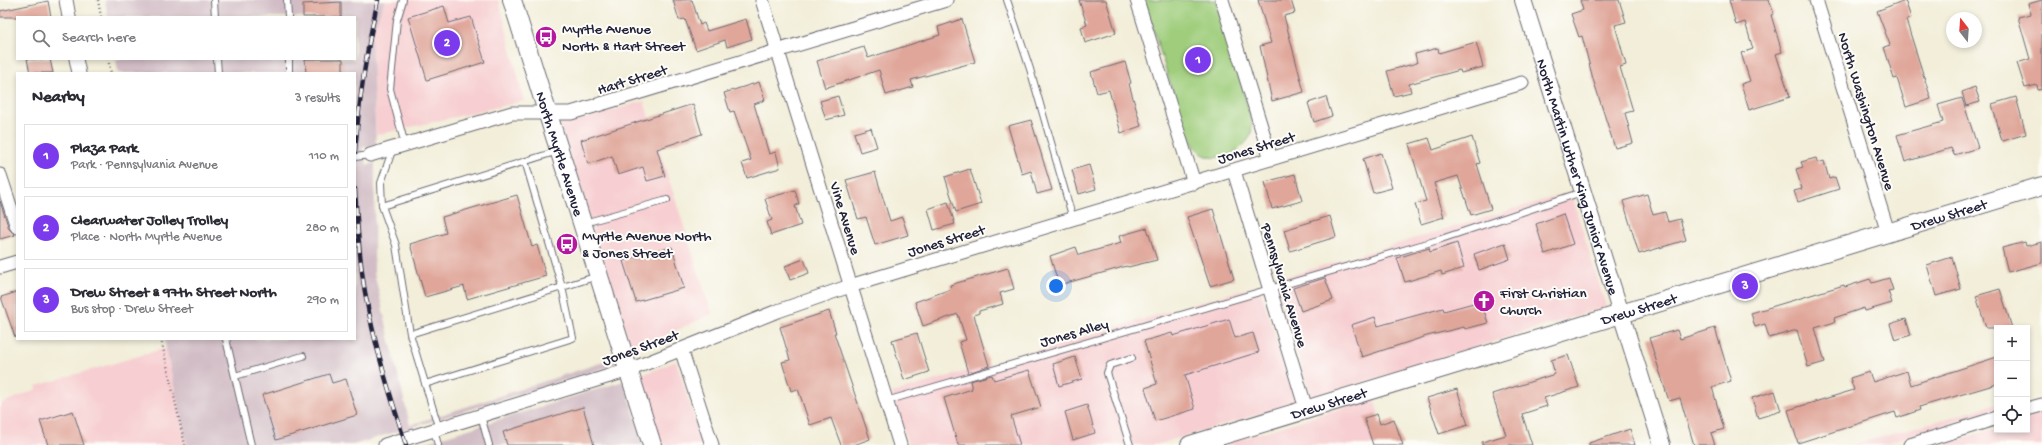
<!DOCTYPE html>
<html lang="en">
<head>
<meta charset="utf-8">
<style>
	:root { --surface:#fff; --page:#f2f2f3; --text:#2b2b33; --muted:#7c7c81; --line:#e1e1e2; --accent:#7c3aed }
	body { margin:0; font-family:"Gochi Hand",sans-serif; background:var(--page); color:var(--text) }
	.controls { position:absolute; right:12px; bottom:12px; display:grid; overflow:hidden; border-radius:0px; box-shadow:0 2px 6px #0003 }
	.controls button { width:36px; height:36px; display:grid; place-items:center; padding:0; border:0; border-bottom:1px solid var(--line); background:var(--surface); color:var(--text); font:20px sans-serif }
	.compass { position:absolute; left:1946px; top:12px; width:36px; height:36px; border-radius:50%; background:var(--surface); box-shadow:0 2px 6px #0003; rotate:343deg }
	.you { position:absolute; left:1056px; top:286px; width:14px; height:14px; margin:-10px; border:3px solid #fff; border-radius:50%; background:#1a73e8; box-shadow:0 0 0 6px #1a73e833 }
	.badge { display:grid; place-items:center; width:26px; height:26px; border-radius:50%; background:var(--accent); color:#fff; font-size:13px; font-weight:700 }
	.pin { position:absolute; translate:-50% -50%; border:2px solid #fff; box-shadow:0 1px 4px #0006 }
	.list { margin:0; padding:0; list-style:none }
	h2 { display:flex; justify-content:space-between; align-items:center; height:52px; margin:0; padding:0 16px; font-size:17px }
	h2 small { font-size:13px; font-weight:400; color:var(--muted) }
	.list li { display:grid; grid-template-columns:26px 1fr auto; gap:12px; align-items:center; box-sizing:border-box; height:64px; margin:0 8px 8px; padding:0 8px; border:1px solid var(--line); border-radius:0px }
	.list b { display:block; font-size:15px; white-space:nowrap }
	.list p { margin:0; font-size:13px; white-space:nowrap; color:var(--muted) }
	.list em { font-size:13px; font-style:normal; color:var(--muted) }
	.icon { flex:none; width:22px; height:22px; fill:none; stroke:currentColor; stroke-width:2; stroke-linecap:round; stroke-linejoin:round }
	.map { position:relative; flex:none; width:2042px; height:445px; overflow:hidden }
	.search { position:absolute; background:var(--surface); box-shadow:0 2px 6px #0003; left:16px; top:16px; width:340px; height:44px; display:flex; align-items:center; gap:10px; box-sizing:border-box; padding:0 14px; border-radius:0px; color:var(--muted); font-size:15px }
	.panel { position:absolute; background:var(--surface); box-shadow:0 2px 6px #0003; left:16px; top:72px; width:340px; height:268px; border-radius:0px }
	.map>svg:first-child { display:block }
	.built { fill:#f7cfd2 }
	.industrial { fill:#d2bdc6 }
	.green { fill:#9fcd7b; stroke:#60785b }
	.building { fill:#e0a69a }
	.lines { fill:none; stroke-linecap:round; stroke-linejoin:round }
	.service-casing { stroke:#6b6972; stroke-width:8 }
	.minor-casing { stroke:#6b6972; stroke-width:15 }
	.tertiary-casing { stroke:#6b6972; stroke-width:18 }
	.secondary-casing { stroke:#6b6972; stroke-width:20 }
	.path { stroke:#6b6972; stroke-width:2.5; stroke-dasharray:1 3; stroke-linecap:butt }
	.service { stroke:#fff; stroke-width:6 }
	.minor { stroke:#fff; stroke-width:13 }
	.tertiary { stroke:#fff; stroke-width:16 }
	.secondary { stroke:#fff; stroke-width:18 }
	.rail-casing { stroke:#22223b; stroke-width:4.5 }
	.rail { stroke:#fdfcf7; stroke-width:3; stroke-dasharray:9; stroke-linecap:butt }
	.labels { text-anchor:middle; stroke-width:4; stroke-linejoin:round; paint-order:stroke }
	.poi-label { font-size:15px; fill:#22223b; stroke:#fdfcf7; text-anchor:start }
	.street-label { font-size:15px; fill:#22223b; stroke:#fdfcf7 }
</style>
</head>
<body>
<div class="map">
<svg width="2042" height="445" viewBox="0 0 2042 445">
	<rect width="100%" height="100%" fill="#fdfcf7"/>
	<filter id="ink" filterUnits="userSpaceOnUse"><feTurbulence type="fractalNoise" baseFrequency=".025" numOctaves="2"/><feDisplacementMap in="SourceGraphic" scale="8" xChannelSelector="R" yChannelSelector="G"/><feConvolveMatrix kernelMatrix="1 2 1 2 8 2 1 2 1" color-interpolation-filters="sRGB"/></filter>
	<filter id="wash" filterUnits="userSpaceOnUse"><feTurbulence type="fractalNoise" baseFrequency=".012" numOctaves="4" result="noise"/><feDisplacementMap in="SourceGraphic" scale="16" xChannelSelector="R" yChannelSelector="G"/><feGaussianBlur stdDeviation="0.9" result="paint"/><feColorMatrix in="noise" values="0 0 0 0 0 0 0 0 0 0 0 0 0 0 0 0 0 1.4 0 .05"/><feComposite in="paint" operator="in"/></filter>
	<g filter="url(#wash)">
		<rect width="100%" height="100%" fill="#f2eed9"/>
		<path class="built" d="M385,0H499L524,101L376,135L371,35Z
			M644,101L712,314L631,351L559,123L574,122Z
			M1571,192L1606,307L1311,398L1275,280Z
			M1259,285L1296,403L1156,445H908L892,393Z
			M166,348L187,445H0V404L37,389L36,386Z
			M676,361L703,445H661L639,376Z
			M1374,398L1387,445H1221Z
			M1997,404V409L1879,445H1853Z
			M2042,414V445H1941L1997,428V430H2027V419Z"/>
		<path class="industrial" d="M105,0H385L371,35L376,144L362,148L367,165L375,163L374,272L410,425L616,358L618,364L353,445H187L164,339H355V73H118L116,59H355V17H108Z
			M624,381L644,445H417Z"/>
		<path class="green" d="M1144,0H1216L1252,120C1252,125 1252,131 1251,135C1243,151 1217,165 1201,153C1192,146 1189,136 1184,127Z"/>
		<g id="blocks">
			<path class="building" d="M673,0H692L700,25L704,23L707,31L746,19L752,39L727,47L725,40L696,50L685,19L679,20Z
				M1079,0H1106L1116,33L1085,43L1081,27L1087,25Z
				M1258,0H1291L1295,13L1284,16L1304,92L1272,101L1260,46L1271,43Z
				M1580,0H1619L1626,22L1615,25L1626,65L1620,67L1633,111L1625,113L1633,143L1615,148L1593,79L1582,36L1579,37L1571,14L1583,10Z
				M1729,0H1769L1774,14L1771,15L1782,52L1776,54L1790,97L1749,110L1741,84L1750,81L1741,53L1753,49L1745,22L1736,25Z
				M1905,0L1911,18L1906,20L1931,99L1906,107L1897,78L1894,79L1884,47L1890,45L1877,11Z
				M2042,0V89L2038,90L2037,85L2025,88L2017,63L2030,59L2018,17L2031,14L2028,4Z
				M48,1L51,17H0V11Z
				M341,2V17H303V4Z
				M444,6L449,23L471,17L485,62L427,80L408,17Z
				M962,19L975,62L911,80L913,87L886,95L879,70L825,88L817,61L864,47L868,58L940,35L938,27Z
				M1476,42L1483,67L1461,73L1460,70L1409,84L1411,92L1394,96L1387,71L1417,63L1415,54L1438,48L1439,53Z
				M27,59H50L53,73H30Z
				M305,59H343V73H306Z
				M1125,62L1131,83L1129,84L1141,126L1121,133L1109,90L1097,93L1091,72Z
				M759,82L765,100L754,104L769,154L776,152L780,168L747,178L742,163L751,160L734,111L730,112L724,93Z
				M1975,87L1980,102L1966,106L1962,92Z
				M838,96L844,115L826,120L820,101Z
				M1326,97L1332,116L1314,122L1308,103Z
				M2016,97L2026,134L2002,141L1992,104Z
				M1962,98L1978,148L1954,155L1951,148L1905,162L1897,135L1943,122L1938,105Z
				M693,104L702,134L657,149L665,176L647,181L643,167L618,175L612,156L588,164L581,140Z
				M1031,120L1052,190L1037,194L1031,171L1022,174L1008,126Z
				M871,128L877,147L860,152L854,133Z
				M1472,137L1480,163L1477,164L1491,209L1471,215L1458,176L1434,183L1444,217L1421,224L1415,204L1426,201L1409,144L1429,138L1433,150Z
				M1381,153L1392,188L1373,193L1363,159Z
				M1816,158L1818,163L1824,161L1829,179L1835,177L1839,189L1798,202L1794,191L1802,189L1796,169L1803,167L1801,162Z
				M1089,165L1096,189L1079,194L1072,170Z
				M970,169L981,204L956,212L945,177Z
				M875,172L890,221L902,217L908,235L875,245L866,217L858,219L846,180Z
				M1295,174L1302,201L1272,209L1265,182Z
				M795,190L799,204L795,206L801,225L771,235L767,222L772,220L765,199Z
				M1647,194L1653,215L1665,212L1668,222L1680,219L1686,240L1639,254L1623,201Z
				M517,195L532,247L537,245L546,276L467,299L464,286L425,297L410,244L446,233L442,217Z
				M0,201L9,229L15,235L0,239Z
				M948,202L955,224L934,230L928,209Z
				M1213,209L1234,279L1210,286L1187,217Z
				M1563,214L1573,244L1545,254L1536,224Z
				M1330,216L1336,237L1290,251L1284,230Z
				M1147,228L1157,260L1128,267L1127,266L1059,285L1050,256L1076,247L1079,255L1121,243L1119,236Z
				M2025,242L2026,246L2042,242V263L2008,272L2002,248Z
				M1457,243L1464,268L1442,275L1441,271L1405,282L1397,258L1429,248L1430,252Z
				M1505,243L1510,259L1479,270L1474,254Z
				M672,247L684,288L636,302L623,261Z
				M1952,257L1961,289L1936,296L1927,265Z
				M804,259L809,273L790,280L785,266Z
				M1008,268L1014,289L1000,293L1003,304L979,311V313L974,315L989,366L968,373L959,342L966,340L958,314L923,326L915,302L951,289L950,285Z
				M1325,278L1333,300L1301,311L1293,288Z
				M1889,278L1893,290L1888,291L1892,303L1865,311L1864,308L1834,318L1835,322L1815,328L1825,362L1808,367L1797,330L1769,338L1765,324L1755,327L1751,313L1844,285L1845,287L1870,279L1872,283Z
				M2000,289L2012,328H1986L1976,296Z
				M17,292V336L15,337L1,297Z
				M1481,301L1488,323L1465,329L1464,327L1427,336L1362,357L1351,325L1375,317L1378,326L1443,308L1444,311Z
				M829,311L836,333H834L870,439L854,445H841L831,418L810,425L798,389L791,391L782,362L790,360L780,327Z
				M1229,319L1235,338L1253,333L1259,352L1185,375L1195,409L1155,421L1145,388L1157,384L1144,341L1172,333L1173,336Z
				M1906,319L1911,335L1895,340L1890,324Z
				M1715,328L1731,381L1712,387L1724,429L1711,433L1715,445H1694L1680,398L1669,401L1649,338L1677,330L1680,339Z
				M917,333L929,372L904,380L892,340Z
				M1568,355L1579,387L1544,398L1547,406L1522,414L1532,445H1482V442L1506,435L1492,394L1555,374L1551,360Z
				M1075,357L1082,379L1059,386L1053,364Z
				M1997,357V384L1919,407L1920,410L1897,418L1895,412L1798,443L1788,410L1854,390L1850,378L1869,372L1873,382L1907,371L1911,385Z
				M1029,370L1041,407L1011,416L1020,445H958L944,398L972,389L970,381L992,375L994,380Z
				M329,374L332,383L346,379L357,415L276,440L262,395Z
				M1457,389L1468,425L1439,434L1427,398Z
				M1775,391L1781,411L1758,418L1752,398Z
				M1087,405L1095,433L1073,440L1065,412Z
				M583,407L594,445H507L503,432Z
				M73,411L84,445H48L40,421Z
				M1377,414L1380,424L1394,419L1403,445H1373L1364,418Z
				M1630,429L1635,445H1589V443Z"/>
		</g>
	</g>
	<g filter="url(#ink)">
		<use href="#blocks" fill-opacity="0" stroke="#6b6972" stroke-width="1"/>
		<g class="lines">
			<g class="service-casing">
				<path id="service" d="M214,0L215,17
					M287,0L288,17
					M403,0L397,20L390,89L405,145
					M1007,0L1030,69L1073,219
					M217,59L218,73
					M289,59V73
					M393,148L381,183L382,206L396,245L410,334L439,429
					M355,157L370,155
					M382,206L558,151
					M584,223L667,200
					M410,334L598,276
					M226,339L251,445
					M235,376L303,356
					M425,384L573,338L562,287L525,161
					M886,401L1438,240L1582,192
					M481,416L489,445
					M434,430L438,445
					M1130,445L1107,373L1110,365L1132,358"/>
			</g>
			<g class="minor-casing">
				<path id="minor" d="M66,0L69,17
					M762,0L900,445
					M1137,0L1194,183
					M1222,0L1271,159
					M1816,0L1888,232
					M76,59L79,73
					M370,155L512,113H571L946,0
					M1234,171L1306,409
					M0,175L17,227
					M0,267L17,262
					M681,349L712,445
					M2027,409L2042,405
					M385,445L629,370L775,312L850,286L1522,83
					M1910,445L1997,418"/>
			</g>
			<g class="tertiary-casing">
				<g id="tertiary">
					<path id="s1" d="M1523,0L1662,445"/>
				</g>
			</g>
			<g class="secondary-casing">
				<g id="secondary">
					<path id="s2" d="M512,0L652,445"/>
					<path id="s3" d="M1190,445L2042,186"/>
				</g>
			</g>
			<path class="path" d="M98,0L101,17
				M108,59L111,73
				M161,339L185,445"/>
			<use href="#service" class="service"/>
			<use href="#minor" class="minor"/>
			<use href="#tertiary" class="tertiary"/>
			<use href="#secondary" class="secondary"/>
			<g class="rail-casing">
				<path id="rail" d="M355,152C359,101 366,51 378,0
					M355,189C357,223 359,258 365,292C374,344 390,395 406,445"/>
			</g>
			<use href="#rail" class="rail"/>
		</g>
	</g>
	<defs>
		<g id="bus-disc" transform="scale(1.15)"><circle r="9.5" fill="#b5179e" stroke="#fdfcf7"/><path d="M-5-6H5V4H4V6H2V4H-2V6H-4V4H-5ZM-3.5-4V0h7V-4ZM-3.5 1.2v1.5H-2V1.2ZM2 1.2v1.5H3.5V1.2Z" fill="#fff"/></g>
		<g id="church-disc" transform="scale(1.15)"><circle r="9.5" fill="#b5179e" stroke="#fdfcf7"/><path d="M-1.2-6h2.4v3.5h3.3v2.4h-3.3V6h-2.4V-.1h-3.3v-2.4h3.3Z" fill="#fff"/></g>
	</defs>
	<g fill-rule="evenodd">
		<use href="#bus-disc" x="546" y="37"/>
		<use href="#bus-disc" x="567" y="244"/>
		<use href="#church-disc" x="1484" y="301"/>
	</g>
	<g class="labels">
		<g class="poi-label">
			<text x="562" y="33">Myrtle Avenue<tspan x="562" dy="17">North &amp; Hart Street</tspan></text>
			<text x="582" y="240">Myrtle Avenue North<tspan x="582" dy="17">&amp; Jones Street</tspan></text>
			<text x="1500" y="297">First Christian<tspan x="1500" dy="17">Church</tspan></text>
		</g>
		<g class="street-label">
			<text transform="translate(632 79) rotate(-17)" y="5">Hart Street</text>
			<text transform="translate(1867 111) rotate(73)" y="5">North Washington Avenue</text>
			<text transform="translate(1256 147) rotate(-17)" y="5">Jones Street</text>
			<text dy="5" stroke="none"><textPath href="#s2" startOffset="161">North Myrtle Avenue</textPath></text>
			<text dy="5" stroke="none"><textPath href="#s1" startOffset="185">North Martin Luther King Junior Avenue</textPath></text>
			<text dy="5" stroke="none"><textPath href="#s3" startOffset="793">Drew Street</textPath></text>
			<text transform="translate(846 218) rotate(73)" y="5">Vine Avenue</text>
			<text transform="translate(946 240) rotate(-17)" y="5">Jones Street</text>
			<text transform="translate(1285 285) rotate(73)" y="5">Pennsylvania Avenue</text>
			<text dy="5" stroke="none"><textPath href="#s3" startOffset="469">Drew Street</textPath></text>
			<text transform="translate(1074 332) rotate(-16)" y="5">Jones Alley</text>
			<text transform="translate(640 347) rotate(-20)" y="5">Jones Street</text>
			<text dy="5" stroke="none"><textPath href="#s3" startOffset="145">Drew Street</textPath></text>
		</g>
	</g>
</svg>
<div class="controls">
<button>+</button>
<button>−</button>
<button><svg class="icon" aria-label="locate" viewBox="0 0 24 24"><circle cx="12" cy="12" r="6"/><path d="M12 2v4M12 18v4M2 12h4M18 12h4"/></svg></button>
</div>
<svg class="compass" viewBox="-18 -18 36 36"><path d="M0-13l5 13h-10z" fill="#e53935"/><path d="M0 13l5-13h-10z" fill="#7c7c81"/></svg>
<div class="you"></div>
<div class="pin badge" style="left:1198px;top:60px">1</div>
<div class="pin badge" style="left:447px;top:43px">2</div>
<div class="pin badge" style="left:1745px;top:286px">3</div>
<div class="search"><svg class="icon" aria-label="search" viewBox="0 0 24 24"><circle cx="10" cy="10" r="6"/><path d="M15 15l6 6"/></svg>Search here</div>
<section class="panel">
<h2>Nearby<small>3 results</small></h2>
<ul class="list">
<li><span class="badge">1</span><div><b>Plaza Park</b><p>Park · Pennsylvania Avenue</p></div><em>110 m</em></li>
<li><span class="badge">2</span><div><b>Clearwater Jolley Trolley</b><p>Place · North Myrtle Avenue</p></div><em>280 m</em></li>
<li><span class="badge">3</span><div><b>Drew Street &amp; 97th Street North</b><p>Bus stop · Drew Street</p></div><em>290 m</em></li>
</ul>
</section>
</div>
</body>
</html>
